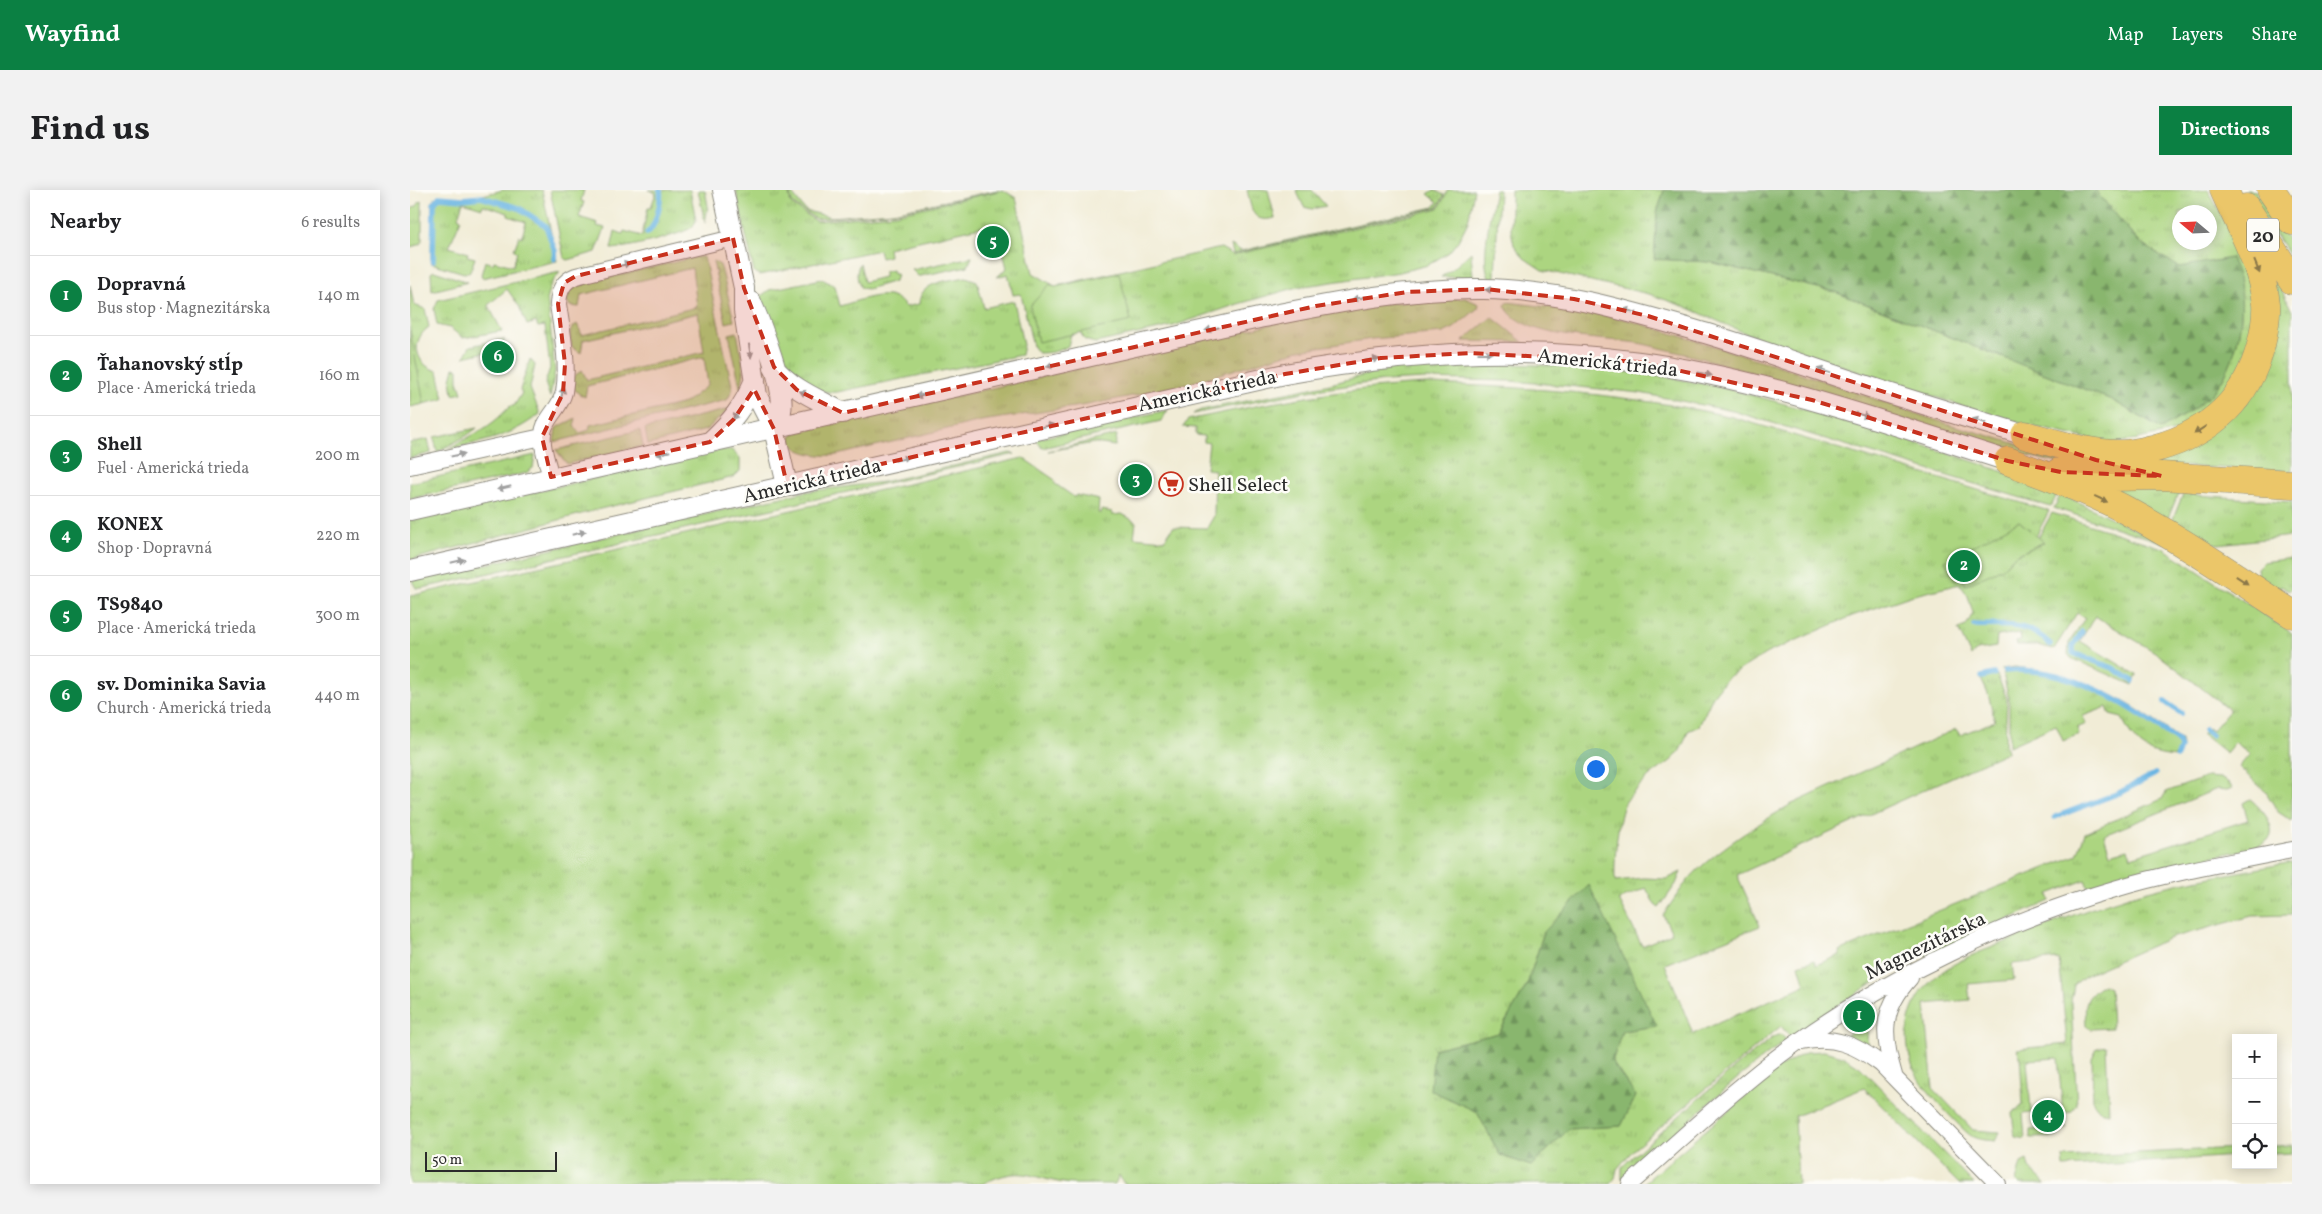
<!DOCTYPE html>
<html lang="en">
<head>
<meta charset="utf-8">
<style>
	:root { --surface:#fff; --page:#f2f2f2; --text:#202124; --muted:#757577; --line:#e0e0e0; --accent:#0b8043 }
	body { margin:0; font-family:Vollkorn,serif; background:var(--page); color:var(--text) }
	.controls { position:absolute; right:15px; bottom:15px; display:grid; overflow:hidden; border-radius:0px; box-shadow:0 2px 12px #0003 }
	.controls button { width:45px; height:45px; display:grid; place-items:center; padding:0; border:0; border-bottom:1px solid var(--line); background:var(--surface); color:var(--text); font:25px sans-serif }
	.compass { position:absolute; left:1762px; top:15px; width:45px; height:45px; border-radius:50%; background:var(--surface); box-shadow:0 2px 12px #0003; rotate:289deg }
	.scale { position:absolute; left:15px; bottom:12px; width:132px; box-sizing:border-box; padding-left:5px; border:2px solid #2b2b2b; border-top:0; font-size:14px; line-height:18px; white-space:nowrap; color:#2b2b2b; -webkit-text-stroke:4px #fdfcf7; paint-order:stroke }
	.you { position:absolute; left:1185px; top:578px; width:18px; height:18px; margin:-12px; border:4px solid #fff; border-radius:50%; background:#1a73e8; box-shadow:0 0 0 8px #1a73e833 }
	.badge { display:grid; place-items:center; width:32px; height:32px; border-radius:50%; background:var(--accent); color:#fff; font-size:16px; font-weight:700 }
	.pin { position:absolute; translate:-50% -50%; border:2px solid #fff; box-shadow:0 1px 5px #0006 }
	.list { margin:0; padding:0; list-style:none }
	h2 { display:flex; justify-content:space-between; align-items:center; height:65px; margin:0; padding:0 20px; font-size:21px }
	h2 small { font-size:16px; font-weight:400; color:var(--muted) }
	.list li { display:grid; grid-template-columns:32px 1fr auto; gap:15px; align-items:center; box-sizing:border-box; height:80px; padding:0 20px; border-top:1px solid var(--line) }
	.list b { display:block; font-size:19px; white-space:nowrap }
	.list p { margin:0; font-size:16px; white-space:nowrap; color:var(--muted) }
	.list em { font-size:16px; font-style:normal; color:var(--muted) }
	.icon { flex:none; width:28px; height:28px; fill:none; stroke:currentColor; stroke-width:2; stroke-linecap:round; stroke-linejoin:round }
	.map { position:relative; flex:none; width:1882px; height:994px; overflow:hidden; border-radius:0px }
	header { display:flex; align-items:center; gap:30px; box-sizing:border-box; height:70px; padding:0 25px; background:var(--accent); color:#fff }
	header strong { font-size:24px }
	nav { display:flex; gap:28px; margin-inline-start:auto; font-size:18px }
	.intro { display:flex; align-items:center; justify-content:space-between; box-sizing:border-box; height:120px; padding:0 30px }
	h1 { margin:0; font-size:35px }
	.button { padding:12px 22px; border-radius:0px; background:var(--accent); color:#fff; font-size:18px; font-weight:700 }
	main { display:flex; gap:30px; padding:0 30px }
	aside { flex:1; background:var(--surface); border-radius:0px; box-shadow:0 2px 12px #0003 }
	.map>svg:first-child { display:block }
	.grass { fill:url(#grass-tufts); stroke:#6c8056; fill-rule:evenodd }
	.forest { fill:url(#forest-firs); stroke:#5a704c }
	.green { fill:#acd580; stroke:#6c8056 }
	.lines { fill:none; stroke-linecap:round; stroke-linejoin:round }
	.stream { stroke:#6bb5e3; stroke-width:5.5 }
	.minor-casing { stroke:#8e8c80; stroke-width:18 }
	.tertiary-casing { stroke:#8e8c80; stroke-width:22 }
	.trunk-casing { stroke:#8e8c80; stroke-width:29 }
	.minor { stroke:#fff; stroke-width:16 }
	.tertiary { stroke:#fff; stroke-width:20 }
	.trunk { stroke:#ebc669; stroke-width:28 }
	.oneway { fill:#a0a0a0 }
	.oneway2 { fill:#8b784a }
	.marked { fill:#c8321e; fill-opacity:0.2; stroke:#c8321e; stroke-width:4; stroke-dasharray:10 6; stroke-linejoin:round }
	.labels { text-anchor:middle; stroke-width:5; stroke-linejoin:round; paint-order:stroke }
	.shield { fill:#fdfcf7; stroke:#6a6a68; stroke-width:1 }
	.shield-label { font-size:19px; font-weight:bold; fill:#2b2b2b }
	.street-label { font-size:20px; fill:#2b2b2b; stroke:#fdfcf7 }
	.poi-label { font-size:20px; fill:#2b2b2b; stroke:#fdfcf7; text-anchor:start }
</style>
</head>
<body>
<header>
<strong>Wayfind</strong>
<nav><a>Map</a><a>Layers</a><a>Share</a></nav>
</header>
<div class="intro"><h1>Find us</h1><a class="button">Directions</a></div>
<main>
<aside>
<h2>Nearby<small>6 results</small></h2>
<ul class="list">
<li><span class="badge">1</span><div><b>Dopravná</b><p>Bus stop · Magnezitárska</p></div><em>140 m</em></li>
<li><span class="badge">2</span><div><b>Ťahanovský stĺp</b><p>Place · Americká trieda</p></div><em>160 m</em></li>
<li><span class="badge">3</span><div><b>Shell</b><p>Fuel · Americká trieda</p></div><em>200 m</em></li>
<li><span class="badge">4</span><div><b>KONEX</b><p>Shop · Dopravná</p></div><em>220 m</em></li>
<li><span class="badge">5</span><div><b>TS9840</b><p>Place · Americká trieda</p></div><em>300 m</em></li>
<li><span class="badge">6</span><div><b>sv. Dominika Savia</b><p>Church · Americká trieda</p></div><em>440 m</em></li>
</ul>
</aside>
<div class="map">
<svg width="1882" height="994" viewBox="0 0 1882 994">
	<defs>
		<pattern id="grass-tufts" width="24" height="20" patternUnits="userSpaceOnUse" patternTransform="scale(1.25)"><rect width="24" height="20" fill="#acd580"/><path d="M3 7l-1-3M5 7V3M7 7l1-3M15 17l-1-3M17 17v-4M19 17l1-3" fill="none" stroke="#94b76f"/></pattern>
		<pattern id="forest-firs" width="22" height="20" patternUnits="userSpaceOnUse" patternTransform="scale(1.25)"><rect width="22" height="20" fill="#89b66e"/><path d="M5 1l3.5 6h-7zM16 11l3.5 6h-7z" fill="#70945b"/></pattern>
	</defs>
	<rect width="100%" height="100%" fill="#fdfcf7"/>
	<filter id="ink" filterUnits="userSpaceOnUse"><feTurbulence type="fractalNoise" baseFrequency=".02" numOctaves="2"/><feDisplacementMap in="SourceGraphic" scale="10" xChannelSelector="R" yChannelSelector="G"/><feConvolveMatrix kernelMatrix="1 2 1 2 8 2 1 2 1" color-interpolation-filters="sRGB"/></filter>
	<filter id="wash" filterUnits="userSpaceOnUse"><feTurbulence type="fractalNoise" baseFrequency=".0096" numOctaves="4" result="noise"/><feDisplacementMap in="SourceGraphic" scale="20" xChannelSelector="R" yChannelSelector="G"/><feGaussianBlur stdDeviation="1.12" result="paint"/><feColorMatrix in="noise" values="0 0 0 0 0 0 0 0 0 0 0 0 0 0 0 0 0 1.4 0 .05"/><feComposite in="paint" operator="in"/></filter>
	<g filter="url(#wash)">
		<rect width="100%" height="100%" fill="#f1ecd6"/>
		<path class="grass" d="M93,0H132L147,71L72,88L71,85L75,71L83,74L84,71L103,76L107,62L104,60L109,46L112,47L116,32L98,26V23L73,15L72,18L53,12L48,27L51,29L39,57L58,63L57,66L65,68L60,82L54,83L21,73L22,13L26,7H65Z
			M140,0H174L171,11L174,12L169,27L188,33L187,36L195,38L186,62L158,70L154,68Z
			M239,0H280L286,30C285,34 283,37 279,39C263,47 218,58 201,59L205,41L213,44L214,41L232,46L238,17H241L246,3Z
			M288,0H295L298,16L295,33Z
			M326,0H378L381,14L406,31L485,24L593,0L606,8L623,83L645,96L811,58L823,65L1001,25L1029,18L1038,0H1064L1058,32L1048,51L1039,62L1018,75L990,82L888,97L828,114L763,136L685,153L675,150L670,142L661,144L658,156C649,162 638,163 628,163L623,157L611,104L603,105L598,84L587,87L597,78L587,38L579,35L478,58L479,66L471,68L469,60L349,85L344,82Z
			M379,0L396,21L422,27L484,22L588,0L485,22L406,29L382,13Z
			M837,0H858L865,28C841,34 842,19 837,0Z
			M886,0H902L916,16L902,19L894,17Z
			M1024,0L1034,5L1028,17L823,64L821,55L831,61L1024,17L1028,12L1018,4Z
			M1085,0H1089L1085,87L1081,89C1068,77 1082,18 1085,0Z
			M1101,0H1254L1247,23L1245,69L1299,72L1425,102L1702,210L1751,239C1769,228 1790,217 1804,201C1827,174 1835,128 1830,94C1829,85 1824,77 1821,69L1769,78L1729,52L1685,0H1798L1837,73L1845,135L1825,194L1771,240L1703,254L1616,235L1549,215L1335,143L1276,117L1239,104L1132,80L1114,68L1104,55L1101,40ZM1770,22H1800V52H1770Z
			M1836,0L1846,1L1882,56V69Z
			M12,11V51L9,55L0,57V20L8,15V12Z
			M1061,62L1063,87H1031L1043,79Z
			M1855,66L1882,121V281L1743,275L1738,271L1837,212Z
			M286,67H294L322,196V201L317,210L144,252L146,238L166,228L164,236L170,243L179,240L180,235L275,213L298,195L294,167L177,196L175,207C165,202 162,199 163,187L172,180L177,190L294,162L288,123L173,150L171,163L162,157C160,146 157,141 167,134L172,145L287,117L282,78L171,105L169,117L160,116L156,109L161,100L171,94Z
			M562,67L558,76L511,86H508L502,80Z
			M303,71L310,75L312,81L324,131L316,133Z
			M450,73L454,92L474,87V82L482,80L483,84H487L485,91L458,99L451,98C446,89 446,81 450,73Z
			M24,81L58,92L22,101L21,83Z
			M150,82L141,94L137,106L145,181L140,207L135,193L140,178L135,136L128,137L126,132L117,135L109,116L97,99L78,115L92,141L53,148L40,138L27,135L24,119L28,110Z
			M556,87L567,91L574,118L604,111L613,155L611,165L427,202C406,204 385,188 373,172L350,111L351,106L359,100L412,89L425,96L430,116C449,111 483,95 495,117L509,114C510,91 538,91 556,87Z
			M0,95L4,115L15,119L19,137C0,150 5,176 28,181L34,209L0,217Z
			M1055,108L1069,114L1068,118L1044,138L1033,143L961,149L889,160L767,197L677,215L571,231L427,265C412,266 390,265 381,253V247L385,243L919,121L956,115Z
			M1097,112L1179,122L1218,130L1373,177L1522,229L1654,268L1653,274C1511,244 1375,185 1233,154C1198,147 1112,151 1095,116Z
			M1082,127L1113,152L1053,151Z
			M327,142L334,181L331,201L319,144Z
			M94,149V164L75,162L54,167L60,156Z
			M120,169L125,175L120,198L130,224C98,248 76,251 38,259C62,244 79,240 100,216H104L112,203L110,200Z
			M1099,174C1153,176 1207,179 1260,188C1320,197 1379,215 1436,232C1507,253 1579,275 1648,302L1641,317L1323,221L1230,203L1159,196L1102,191L1014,189L975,191L904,200L783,224L791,220L916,195L987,177Z
			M44,178L48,179V191L52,203L43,205L41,189Z
			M1016,194C1122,197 1217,204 1322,227L1639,321L1626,346L1609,331L1593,378L1604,366L1633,353L1628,348L1642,323L1753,358L1882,443V631L1868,622L1856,602L1829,577L1840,564L1825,552L1816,563L1792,544L1798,538L1802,541L1820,520L1745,462L1685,426L1670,451L1727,485L1723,495L1661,468L1658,464L1659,453L1675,428L1667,423L1644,459L1627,455H1607L1606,452L1611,451L1610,443L1587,446L1586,457L1567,460L1561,466L1548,439L1556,436L1563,423L1558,406L1550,394L1500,406L1442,426L1357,463L1318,487L1303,506L1289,536L1278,541C1268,571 1263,568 1240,586C1234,591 1217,608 1214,615C1207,632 1204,672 1205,691L1234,688L1257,689L1271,682L1266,694L1249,718L1245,715L1236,698L1209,710L1232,756L1262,743L1253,725C1262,713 1270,699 1280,688C1302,663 1351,632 1380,615L1546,539L1550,545L1585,531L1578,504L1571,489L1587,485L1597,509L1595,553L1597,562L1327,685L1350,736L1255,774L1283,844L1395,795L1389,775L1404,770L1406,775L1430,765L1429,761L1667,665L1675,643L1752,609L1756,602L1797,587L1810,588L1819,593L1822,598L1817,600L1807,599L1694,645L1700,664L1718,659L1721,667L1838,630L1833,613L1840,609C1850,617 1869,637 1858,650C1854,654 1848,656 1843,658L1728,682L1678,697L1675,690L1638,704L1640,711L1510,768L1461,794L1380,847L1371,836L1223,960L1207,979L1205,988L1200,994H714L709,985L705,994C691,994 676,994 662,994C622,990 614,973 572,994H0V406L613,268L645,290L644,293L664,307L666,305L689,310L688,323H691L692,320L702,322V325L712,324L726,332L724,347L754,350L763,337L797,338L804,326L805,280L796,279L799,253L794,252V246L786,245V238L773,237L778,230C857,213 935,198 1016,194ZM1134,742L1246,836L1212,841L1202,872L1226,906L1211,936L1159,939L1121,976L1090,965L1067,922L1024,859L1089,843L1117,795Z
			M320,219L296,240L238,255L235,239Z
			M758,220L751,231L632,258L626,249Z
			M67,238L56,246L27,262L24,247Z
			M230,240L233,256L157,274L146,260Z
			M707,245L705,256L684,253L638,261Z
			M18,249L21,263L0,268V253Z
			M311,260H322L330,269V281L324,287L190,319L0,370V330Z
			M600,263L605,264L13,398H6L2,391L394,302L473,292Z
			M125,265L123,278L116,283L0,309V293Z
			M1687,293L1770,299L1757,331Z
			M1651,304L1754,353L1644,318Z
			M1773,304L1882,312V346L1808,354L1799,352L1763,329Z
			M1882,368V398L1879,401L1871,396L1867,402L1848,385L1847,378L1853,372Z
			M1605,477C1675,484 1717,510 1771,550L1772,556L1767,567C1736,565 1726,556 1712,528L1700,525L1697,517L1673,526L1676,534L1667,538L1669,544L1653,551L1646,535L1599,556V510L1592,479Z
			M1882,672V725L1842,726L1757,749L1676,785L1664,795L1661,812L1667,915L1661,922L1653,924L1648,868L1617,870L1621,923L1613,924L1615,949L1605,947L1602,923L1613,915L1610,866L1607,859L1657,854L1649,769L1602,774L1604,790L1558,794L1560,810L1515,814L1523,898L1563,940L1590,942L1585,951C1578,950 1569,950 1563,947C1553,942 1513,897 1507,886C1491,855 1494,818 1520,792C1542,770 1574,761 1603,749C1646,732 1689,714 1734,702C1782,689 1833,682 1882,672Z
			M1693,795L1700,798L1702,838L1681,839L1676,836C1675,813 1673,809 1693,795Z
			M1458,830L1457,854L1436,846Z
			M1371,844L1376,850L1329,887L1212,989V977L1221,968L1331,872L1365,846Z
			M1696,856L1699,923L1690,921L1683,912L1682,868L1687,858Z
			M1414,861L1433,866L1450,877L1564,994H1549L1454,898L1385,926L1388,994H1233L1368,878L1397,862Z
			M1657,937L1646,947L1620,948V940Z
			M1882,955V963L1863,964V956Z
			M1826,958V966L1674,976L1654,977L1653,967Z
			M1617,970L1619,978L1636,994H1609L1606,991L1611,973Z"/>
		<path class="forest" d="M1254,0H1685L1729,52L1769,77L1821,68C1824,77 1829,85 1830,94C1835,128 1827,174 1804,201C1790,217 1769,228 1751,239L1702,210L1425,102L1299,72L1244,69L1247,23Z
			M1179,695L1247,836L1212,841L1202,872L1226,906L1211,936L1159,939L1121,976L1090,965L1067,922L1020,900L1024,859L1089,843L1117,795L1134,742Z"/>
		<path class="green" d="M709,83L721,131L628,152L620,116L640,94L645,97Z
			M0,140L14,214L0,217Z
			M1609,331L1634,352L1604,366L1593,378L1556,395L1552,388L1545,390L1535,371Z"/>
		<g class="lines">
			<path class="stream" d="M24,14L29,7L53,9L71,7L109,18L136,36L145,61L144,69
				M237,43C246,37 252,10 250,0
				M23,71L24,14
				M1564,435C1594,436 1617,431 1640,454
				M1672,442L1663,456V463L1703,478L1723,491
				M1595,481C1658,474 1721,516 1768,551L1770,558L1767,566
				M1572,487L1584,484
				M1755,512L1771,523
				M1795,540L1801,545
				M1645,627L1709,603L1745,584"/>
		</g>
	</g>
	<g filter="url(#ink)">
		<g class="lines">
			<g class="minor-casing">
				<path id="minor" d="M0,276L132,247
					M141,287C137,271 127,247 137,232C143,221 151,215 154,202C159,174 152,142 148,114C149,100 153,91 166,86L323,48
					M1392,852C1424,845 1446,855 1471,874L1588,994
					M1484,885C1472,845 1471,820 1500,788
					M1220,994C1274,947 1327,896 1385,854C1476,788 1600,729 1708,698C1765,681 1824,672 1882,660"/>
			</g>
			<g class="tertiary-casing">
				<path id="tertiary" d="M313,0L334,98V121L347,206L364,239L377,295
					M341,112C351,134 376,199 371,221C369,227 366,233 364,239
					M364,178C383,200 408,209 433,223
					M300,252C322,231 333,218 345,190
					M0,320L849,128C924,113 997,98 1073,99C1150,100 1225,123 1298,144C1358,162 1416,183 1475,202C1522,217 1569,231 1615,245
					M0,381L875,184C991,163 1111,155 1229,172C1355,189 1477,233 1598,271"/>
			</g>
			<g class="trunk-casing">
				<path id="trunk" d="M1861,0L1882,31
					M1836,18L1882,90
					M1615,245C1646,253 1680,265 1712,264C1724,264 1734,261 1746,258C1800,243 1837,210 1851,155C1854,142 1857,127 1856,114C1852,74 1830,36 1814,0
					M1598,271C1639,287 1682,301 1721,323C1776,353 1829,389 1882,424
					M1649,282L1703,287L1752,286L1882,294"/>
			</g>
			<use href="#minor" class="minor"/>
			<use href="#tertiary" class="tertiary"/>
			<use href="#trunk" class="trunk"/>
		</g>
		<defs><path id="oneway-solid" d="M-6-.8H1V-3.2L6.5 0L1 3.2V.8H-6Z" transform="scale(1.25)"/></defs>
		<g class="oneway">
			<use href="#oneway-solid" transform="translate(213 75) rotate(-14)"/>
			<use href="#oneway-solid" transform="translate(1082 100) rotate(-176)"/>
			<use href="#oneway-solid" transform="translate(949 108) rotate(170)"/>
			<use href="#oneway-solid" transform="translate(1220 121) rotate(-166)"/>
			<use href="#oneway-solid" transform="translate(802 139) rotate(167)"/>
			<use href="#oneway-solid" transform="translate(340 161) rotate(81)"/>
			<use href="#oneway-solid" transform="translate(1075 163)"/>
			<use href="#oneway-solid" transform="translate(962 170) rotate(-8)"/>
			<use href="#oneway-solid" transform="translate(643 175) rotate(167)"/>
			<use href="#oneway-solid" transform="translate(1414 181) rotate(-161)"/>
			<use href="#oneway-solid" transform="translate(1295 184) rotate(12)"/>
			<use href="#oneway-solid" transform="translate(152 204) rotate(-77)"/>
			<use href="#oneway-solid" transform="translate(396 204) rotate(-155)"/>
			<use href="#oneway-solid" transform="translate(512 205) rotate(167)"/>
			<use href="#oneway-solid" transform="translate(327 224) rotate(126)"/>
			<use href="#oneway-solid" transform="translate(1452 225) rotate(17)"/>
			<use href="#oneway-solid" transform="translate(1569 231) rotate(-163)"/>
			<use href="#oneway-solid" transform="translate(637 236) rotate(-13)"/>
			<use href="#oneway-solid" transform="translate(253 263) rotate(167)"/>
			<use href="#oneway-solid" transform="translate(48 265) rotate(-12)"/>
			<use href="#oneway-solid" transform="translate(492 269) rotate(-13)"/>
			<use href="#oneway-solid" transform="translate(94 298) rotate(167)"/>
			<use href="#oneway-solid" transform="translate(169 343) rotate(-13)"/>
			<use href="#oneway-solid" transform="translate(48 371) rotate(-13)"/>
		</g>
		<g class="oneway2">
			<use href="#oneway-solid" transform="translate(1847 77) rotate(68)"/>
			<use href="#oneway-solid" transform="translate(1790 240) rotate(147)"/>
			<use href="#oneway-solid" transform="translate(1691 309) rotate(25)"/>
			<use href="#oneway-solid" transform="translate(1832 390) rotate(34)"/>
		</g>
	</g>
	<path class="marked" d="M323,48L334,98L364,177L387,200L433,223L906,116L997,102L1075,99L1164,109L1238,126L1686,270L1752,286L1651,282L1598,271L1402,210L1230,172L1060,163L971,168L875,184L377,295L364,239L344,199L324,229L300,252L141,287L132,247L153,203L155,174L148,114L154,93L166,86Z"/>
	<defs>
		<g id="supermarket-ring" transform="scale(1.25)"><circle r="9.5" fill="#fdfcf7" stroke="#c8321e" stroke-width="1.5"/><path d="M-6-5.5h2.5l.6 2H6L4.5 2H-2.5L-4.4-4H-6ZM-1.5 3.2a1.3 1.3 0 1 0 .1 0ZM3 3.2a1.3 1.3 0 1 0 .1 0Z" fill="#c8321e"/></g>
	</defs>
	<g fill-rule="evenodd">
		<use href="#supermarket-ring" x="761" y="294"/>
	</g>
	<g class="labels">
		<rect class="shield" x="1837" y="28.5" width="32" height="33" rx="4"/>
		<g class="shield-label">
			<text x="1853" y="52">20</text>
		</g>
		<g class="street-label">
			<text transform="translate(1198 172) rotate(6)" y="7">Americká trieda</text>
			<text transform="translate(797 200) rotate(-12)" y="7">Americká trieda</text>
			<text transform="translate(402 290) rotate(-13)" y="7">Americká trieda</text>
			<text transform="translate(1515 755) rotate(-26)" y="7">Magnezitárska</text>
		</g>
		<g class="poi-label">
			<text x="778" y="301">Shell Select</text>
		</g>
	</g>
</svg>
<div class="controls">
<button>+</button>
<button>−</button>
<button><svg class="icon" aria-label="locate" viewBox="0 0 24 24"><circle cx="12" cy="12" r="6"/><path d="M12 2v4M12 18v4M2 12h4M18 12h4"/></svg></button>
</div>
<svg class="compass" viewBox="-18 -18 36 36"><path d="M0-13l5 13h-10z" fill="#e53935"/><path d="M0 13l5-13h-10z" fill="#757577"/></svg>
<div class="scale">50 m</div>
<div class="you"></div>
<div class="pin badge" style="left:1449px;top:826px">1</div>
<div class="pin badge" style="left:1554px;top:376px">2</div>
<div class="pin badge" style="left:726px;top:290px">3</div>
<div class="pin badge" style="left:1638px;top:926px">4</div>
<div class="pin badge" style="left:583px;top:52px">5</div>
<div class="pin badge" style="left:88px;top:167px">6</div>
</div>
</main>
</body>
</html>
